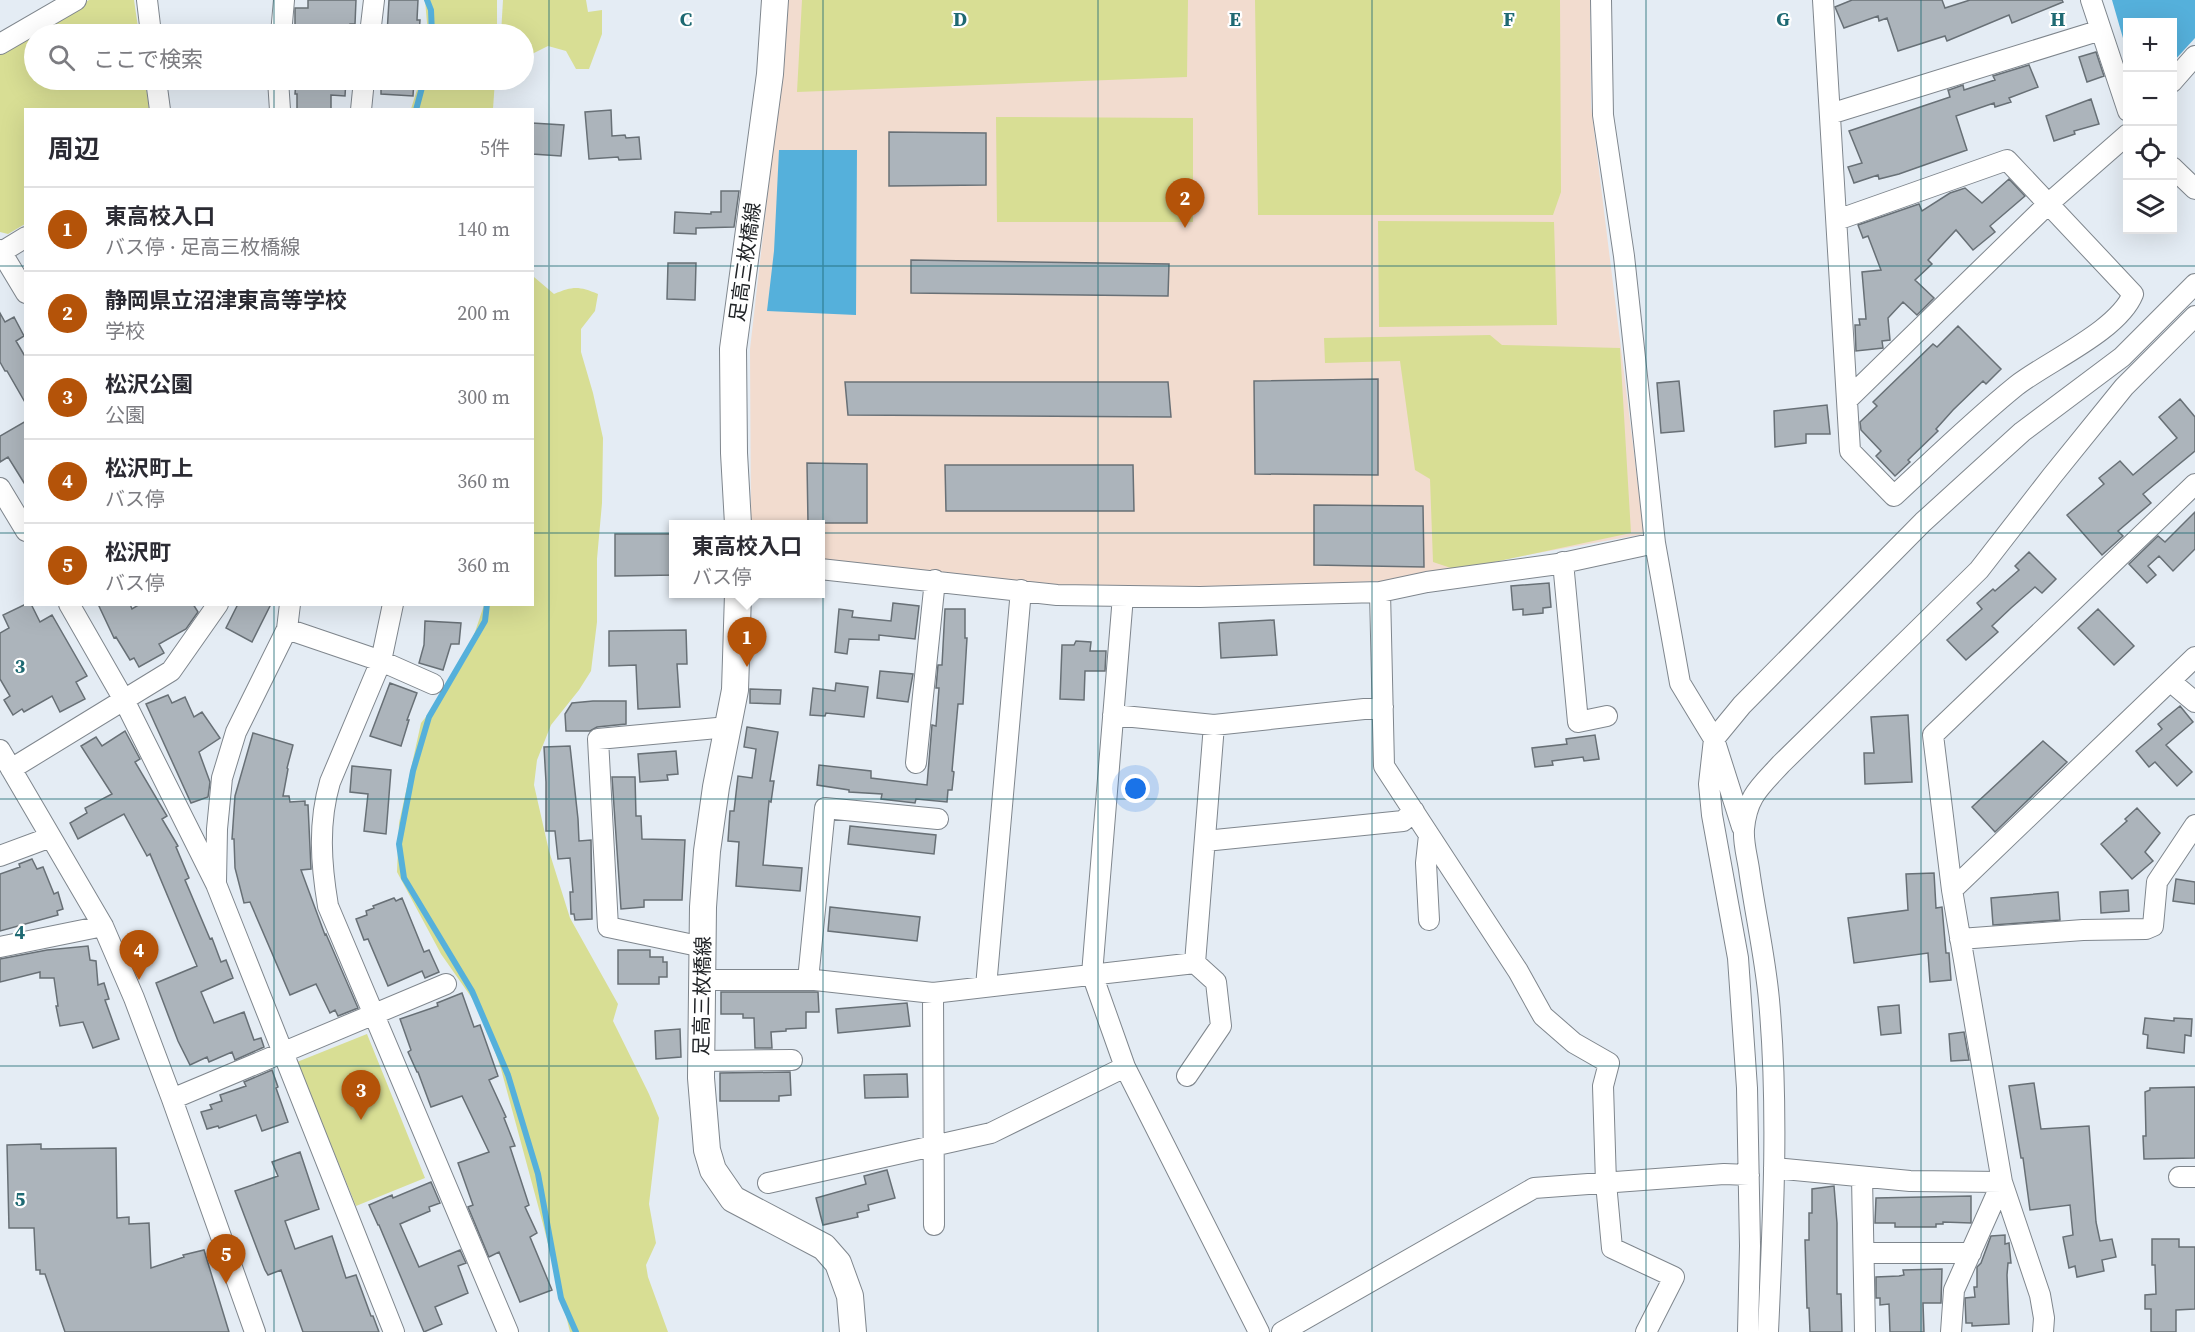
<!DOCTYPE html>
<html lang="ja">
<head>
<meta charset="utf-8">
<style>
	:root { --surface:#fff; --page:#f2f2f3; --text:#2b2b33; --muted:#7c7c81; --line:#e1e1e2; --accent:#b45309 }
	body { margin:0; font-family:"Source Serif 4","Noto Sans JP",serif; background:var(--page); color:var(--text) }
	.controls { position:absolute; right:18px; top:18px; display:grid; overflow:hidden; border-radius:0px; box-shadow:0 6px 24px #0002 }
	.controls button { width:54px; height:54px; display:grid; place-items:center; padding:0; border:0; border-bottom:2px solid var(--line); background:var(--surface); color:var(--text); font:30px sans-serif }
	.you { position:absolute; left:1136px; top:789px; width:21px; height:21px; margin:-15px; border:4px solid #fff; border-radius:50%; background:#1a73e8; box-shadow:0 0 0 9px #1a73e833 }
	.badge { display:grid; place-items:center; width:39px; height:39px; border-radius:50%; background:var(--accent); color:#fff; font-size:20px; font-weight:700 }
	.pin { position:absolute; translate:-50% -50px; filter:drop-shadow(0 2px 3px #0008) }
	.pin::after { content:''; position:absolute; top:32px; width:21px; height:18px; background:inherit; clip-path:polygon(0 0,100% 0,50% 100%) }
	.popup { position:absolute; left:669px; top:520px; width:156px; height:78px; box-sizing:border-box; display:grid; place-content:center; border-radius:0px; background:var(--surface); filter:drop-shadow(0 2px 4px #0005); font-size:20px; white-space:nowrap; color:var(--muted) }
	.popup b { font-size:22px; color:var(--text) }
	.popup::after { content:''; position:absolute; left:50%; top:100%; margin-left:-12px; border:12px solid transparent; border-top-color:var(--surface) }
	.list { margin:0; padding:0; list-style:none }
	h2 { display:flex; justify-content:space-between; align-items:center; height:78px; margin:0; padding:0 24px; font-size:26px }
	h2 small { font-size:20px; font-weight:400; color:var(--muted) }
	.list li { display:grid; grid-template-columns:39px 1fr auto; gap:18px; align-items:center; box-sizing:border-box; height:84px; padding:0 24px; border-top:2px solid var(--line) }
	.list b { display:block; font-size:22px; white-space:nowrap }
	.list p { margin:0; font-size:20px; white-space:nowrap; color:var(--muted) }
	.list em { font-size:20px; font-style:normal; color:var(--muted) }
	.icon { flex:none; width:33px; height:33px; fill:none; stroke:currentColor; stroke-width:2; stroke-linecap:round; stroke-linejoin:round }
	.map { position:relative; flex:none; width:2195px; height:1332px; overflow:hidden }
	.search { position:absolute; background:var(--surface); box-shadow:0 6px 24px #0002; left:24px; top:24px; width:510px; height:66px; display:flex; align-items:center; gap:15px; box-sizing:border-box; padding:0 21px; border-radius:33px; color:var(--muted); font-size:22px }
	.panel { position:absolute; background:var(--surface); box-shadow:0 6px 24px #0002; left:24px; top:108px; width:510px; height:498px; border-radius:0px }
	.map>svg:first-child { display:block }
	.education { fill:#f2dccf }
	.green { fill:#d8de94 }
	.water { fill:#55b0db }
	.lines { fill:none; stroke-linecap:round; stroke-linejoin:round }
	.stream { stroke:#55b0db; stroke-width:6 }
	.building { fill:#acb4bb; stroke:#687076; stroke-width:1.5 }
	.minor-casing { stroke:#7f868d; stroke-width:22 }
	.major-casing { stroke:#7f868d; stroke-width:28 }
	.minor { stroke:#fff; stroke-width:20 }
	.major { stroke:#fff; stroke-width:26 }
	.grid { fill:none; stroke:#1e6972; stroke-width:1.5; stroke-opacity:0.55 }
	.labels { text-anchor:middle; stroke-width:4.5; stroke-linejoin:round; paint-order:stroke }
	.street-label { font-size:20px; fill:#212427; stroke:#fff }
	.grid-label { font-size:20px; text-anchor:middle; font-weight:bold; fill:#1e6972; stroke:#fff; stroke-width:4.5; stroke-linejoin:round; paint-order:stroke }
</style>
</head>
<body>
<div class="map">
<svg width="2195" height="1332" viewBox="0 0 2195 1332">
	<rect width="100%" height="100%" fill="#e4ecf4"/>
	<path class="education" d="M787,0H1590L1591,106L1644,534L1382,581L1193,588L1056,585L821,560L820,524H751L750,349L780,87Z"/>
	<path class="green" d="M89,0H134L139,34H34V80H145L149,109L26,110L25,224L8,234L0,232V53Z
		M425,0H497V34H428Z
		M503,0H586L588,12L602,10V34L589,69H576L566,51L548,46L524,58V34H501Z
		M802,0H1188L1187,77L797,92Z
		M1255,0H1560L1561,192L1553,215H1258Z
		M420,80H495L493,109H411Z
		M996,117L1193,118V222H997Z
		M1378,221L1554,222L1557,325L1379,327Z
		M533,260L534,277L554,294C573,286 579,286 598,294L595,311L581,329V352L593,393L603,438L602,503L597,559V622L591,671L579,690L551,725L537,760L534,785L549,851L570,918L618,1004L613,1021L649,1094L659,1118L649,1204L656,1243L646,1265L648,1277L668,1332H570L543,1224L501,1069L481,1011L441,954L397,872L399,823L421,723L442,697L466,659L484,605L532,604Z
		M1490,335L1502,345L1620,348L1631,533L1457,570L1433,562L1430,479L1415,470L1400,361L1325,363L1324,338Z
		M367,1034L425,1178L356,1206L297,1062Z"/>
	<path class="water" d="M2112,0H2195V38L2173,62L2172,22H2128L2127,52Z
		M779,150H857L856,315L767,311L774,251Z"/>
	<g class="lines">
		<path class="stream" d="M427,0L431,10L432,34
			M416,110L424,80
			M487,604L485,621L429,717L413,771L399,844L404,878L472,991L508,1075L538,1174L561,1298L576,1332"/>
	</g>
	<path class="building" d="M308,0H356L355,24H350V31L295,29V8H308Z
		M389,0H418L417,20H420L419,34H387Z
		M1852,0H1942L1945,8L1970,0H2062L2063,2L2012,23L2009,15L1947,41L1945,36L1898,51L1887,18L1879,21L1878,16L1844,28L1835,7Z
		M2096,52L2104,76L2087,82L2079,57Z
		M2029,65L2038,87L2009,98L2011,102L1995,107L1994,103L1956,116L1967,150L1899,174L1879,179L1878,175L1854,183L1848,167L1862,163L1849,131L1950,97L1948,90H1949L1963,85L1964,90L1995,80L1993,76Z
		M296,80H346L345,96L331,95V110H297V94H295Z
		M381,80H414L413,96L381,94Z
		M2091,99L2099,124L2074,131L2075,134L2054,141L2046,116Z
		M611,110L612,136L625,135L626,138L639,137L641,159L619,160L618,157L589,159L585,112Z
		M532,123L564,125L561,156L532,154Z
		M889,132L986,133V185L889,186Z
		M2009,179L2025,196L1990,226L1995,232L1973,250L1956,230L1928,260L1932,264L1915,280L1934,298L1917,315L1903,302L1888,318L1890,340L1882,341L1883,348L1856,351L1855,325H1860L1859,319H1866L1862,272L1881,270L1868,236L1863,238L1858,225L1919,204L1922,211L1950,193L1965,188L1982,203Z
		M721,191H739L734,227L696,228V234L674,233L675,212L711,214V212H721Z
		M911,260L1169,264L1168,296L911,293Z
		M668,263H696L695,300L667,299Z
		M0,313L5,322L14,317L24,336L16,341L26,358V404L7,371H5L0,362Z
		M1958,326L2001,369L1986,384L1983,381L1953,410L1936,429L1938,431L1908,460L1910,462L1895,476L1876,456L1881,451L1861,430L1860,422L1877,406L1873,402L1933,344L1937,347Z
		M1378,379V475L1255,474L1254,381Z
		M1679,381L1684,431L1661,433L1657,383Z
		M845,382H1168L1171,417L848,415Z
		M2180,399L2195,417V451L2143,494L2151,503L2118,531L2123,536L2102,555L2067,515L2104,484L2099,478L2120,461L2133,475L2177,438L2159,417Z
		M1827,405L1830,434H1806V443L1775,447L1774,411Z
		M26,421V486L8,457L0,462V436Z
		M807,463L867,464V523H808Z
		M945,465H1133L1134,511H946Z
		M1314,505L1423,506L1424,567L1314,565Z
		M2195,512V549L2173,571L2159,556L2148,566L2156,575L2147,583L2129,564L2158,536L2165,542Z
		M615,534H674V575L615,576Z
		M2029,552L2056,579L2042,593L2035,587L2011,608L1992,626L1998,632L1966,660L1947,640L1982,609L1977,603L1993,589L1995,591L2019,570L2015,566Z
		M1549,583L1551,607L1543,608V613L1523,615V609L1513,610L1511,586Z
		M893,603L919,606L915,639L879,635V640L849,639L847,654L835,652L839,609L853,611L852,617L891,621Z
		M26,604H31L40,622L52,615L87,676L76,682L85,699L60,712L52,696L24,712L22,709L13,715L4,700L10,696L0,679V633L9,628L3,615Z
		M98,604H130L132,609L140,604H193L198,612L186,629L159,644L164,653L139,667L134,658L130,660L116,637L114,638Z
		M238,604H271L252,642L226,628Z
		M945,609H965V638H967L963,704H958L952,771L954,772L952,790H948L947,802L916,799L915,803L881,799L882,794L849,792V790L817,785L819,765L871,771V778L927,785L932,725L936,726L939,688H936L938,665H942Z
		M2098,609L2134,646L2114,665L2078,628Z
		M1274,620L1277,655L1221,658L1219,623Z
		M425,621L461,623L459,644H451L443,670L419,663L424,645Z
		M686,630L687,664H677L680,707L638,709L636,665L609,666V631Z
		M1076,641L1091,642L1090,651H1106L1105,671H1085L1084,700L1060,699L1062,645H1074Z
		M880,671L913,674L908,702L877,698Z
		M390,683L417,693L407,720H409L401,746L370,736Z
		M836,683L868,687L864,717L826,713L825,716L810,715L813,688L835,691Z
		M750,689L781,690L780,704L750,703Z
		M168,695L172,703L185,697L194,717L202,712L220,738L199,752L210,782L208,797L191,803L146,704Z
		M593,701H626V724L597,727L590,731H566L565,714L572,703Z
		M2180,706L2193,722L2166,745L2192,772L2177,786L2155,762L2149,767L2136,751L2162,729L2158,724Z
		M1908,715L1912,782L1865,784L1864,753H1874L1871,717Z
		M747,727L778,732L770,781H774L771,802L769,801L763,865L802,868L800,891L736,886L739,842L728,841L730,811H734L738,776L752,778L756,749L744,747Z
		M125,731L140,759L135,762L167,816L162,819L178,846L176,847L189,878L185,880L210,939L212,938L221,962L226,960L233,978L201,992L214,1023L244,1012L254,1040L261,1038L264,1047L235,1060L232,1052L209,1062L207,1057L190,1065L178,1041L156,983L197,966L150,854L147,856L124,814L78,839L70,823L87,813L85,808L112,794L81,746L96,737L102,746Z
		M253,733L293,745L287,768L288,769L283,796H289L290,802L305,801V805H308L311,869L301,870L325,935L326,934L358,1008L338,1016L335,1010L330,1013L316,984L290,995L250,902L244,903L235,868L234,839H232L235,796Z
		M1595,735L1599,759L1584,761L1583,757L1552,761L1553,765L1535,767L1532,748L1567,744L1566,739Z
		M2043,741L2067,762L1995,832L1972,807Z
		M570,746L578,819L579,841L591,840L592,919L575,920L574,914H571L570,892H573L570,858L558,859L555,831H546V782L544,747Z
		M676,751L678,774L667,775L668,780L640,782L638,754Z
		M352,766L391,770L386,834L364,831L368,794L350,792Z
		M612,777H635L636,816H641L642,839L685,840L682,900H644V907L621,909Z
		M2137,808L2160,833L2145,852L2153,861L2132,879L2101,844L2127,821L2125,819Z
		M850,826L936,835L934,854L848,844Z
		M32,859L37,869L43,867L54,894L58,892L63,909L57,911L58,915L0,931V874L20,867L19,864Z
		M1934,873L1936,908L1942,907L1946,953H1949L1951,980L1930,982L1928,953L1854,963L1848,918L1908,910L1906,874Z
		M2176,879L2195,882V904L2173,901Z
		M2128,890L2129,911L2101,913L2100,892Z
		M2058,892L2060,920L1993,925L1991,898Z
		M394,898L396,901L402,898L424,952L429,950L439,972L425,978L422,971L388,986L368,939L364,940L356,919L367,915L366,911L374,908L373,906Z
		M830,907L920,917L917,941L828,931Z
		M88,946L90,960L96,961L98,985L104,983L109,999L105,1000L119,1039L93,1048L83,1022L60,1026L56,1006H58L54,978H40V972L0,982V959L47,950Z
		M618,950H650V957H663V962H667V977H659V984H618Z
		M721,992H818L819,1012H806V1028L786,1029V1031L771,1032L772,1048H755L754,1018H743V1014H721Z
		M462,993L474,1027L480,1025L498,1076L489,1080L506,1117L504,1118L515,1146L510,1147L529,1205L525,1207L537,1233L530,1237L552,1290L520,1302L499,1252L489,1257L488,1255L468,1207L473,1205L458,1163L489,1152L462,1096L431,1107L418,1072H417L408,1052L411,1050L400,1019L438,1006L437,1003Z
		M907,1003L910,1026L838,1033L836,1009Z
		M1899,1005L1901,1033L1881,1035L1878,1007Z
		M2145,1018L2174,1021V1018L2192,1019L2191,1036L2185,1035L2184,1053L2147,1048L2148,1035L2143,1034Z
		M680,1029L681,1057L656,1059L655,1031Z
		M1964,1032L1969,1060L1951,1061L1949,1034Z
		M272,1070L278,1087L276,1088L288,1122L262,1131L256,1115L219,1128L218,1126L207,1129L201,1112L212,1109L210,1105L222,1101L220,1095L246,1086L244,1082Z
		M790,1072L791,1095L779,1096V1101H720V1073Z
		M907,1074L908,1097L865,1098L864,1075Z
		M2034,1083L2041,1129L2089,1126L2096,1222L2100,1241L2112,1239L2116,1257L2102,1260L2104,1271L2077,1277L2075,1266L2069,1268L2063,1237L2073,1235L2070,1205L2030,1210L2023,1158H2021L2009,1086Z
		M2195,1087V1158L2144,1159L2143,1136H2146L2145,1092L2150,1090V1088Z
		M41,1144V1149L116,1148L117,1218L129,1217V1224L149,1223L151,1268L184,1257L183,1255L204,1250L229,1332H65L45,1274H40V1270H36L34,1228H9L7,1145Z
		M300,1152L319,1209L285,1221L295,1249L332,1236L346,1278L356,1275L371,1316H373L379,1332H303L281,1270L268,1275L265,1270L235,1191L278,1176L272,1162Z
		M887,1170L895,1198L868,1205L869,1210L857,1213L858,1217L823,1225L816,1198L866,1184L864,1176Z
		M431,1182L440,1203L429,1207L430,1211L400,1224L419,1267L460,1250L466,1263L458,1266L468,1293L435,1307L442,1324L424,1332L379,1225H378L369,1205L392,1195L393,1198Z
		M1834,1186L1837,1223V1294H1841L1842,1332H1810L1809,1308H1807L1805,1240H1809V1213H1812V1189Z
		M1971,1196V1223L1943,1222V1224H1936V1227H1895V1223H1875L1876,1198Z
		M2005,1235V1244L2009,1243L2011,1263H2008L2007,1275L2009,1324L1972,1326V1323H1966L1965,1298L1975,1297L1974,1287H1977V1267L1981,1263L1991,1236Z
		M2152,1239H2179V1247H2195V1309L2176,1310V1332H2151V1309H2145V1295L2156,1294L2155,1265H2152Z
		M1942,1269L1941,1303H1923L1924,1332H1890L1889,1304L1880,1305V1298H1876V1277L1899,1276L1904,1275L1903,1270Z"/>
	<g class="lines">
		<g class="minor-casing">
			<path id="minor" d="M147,0L151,34
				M1601,0L1603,115L1624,256L1655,543L1680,683L1714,739L1742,827
				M1823,0L1850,451L1894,496C1934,459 1974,420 2016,386C2048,361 2118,331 2133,294L2007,160L1837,220
				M2091,0L2128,111
				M281,34L284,0
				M370,34L374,0
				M0,44L76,0
				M156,80L160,110
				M278,80L280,110
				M2172,82L2195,56
				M361,110L364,80
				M1830,114L2101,30
				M2172,167L2195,189
				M0,250L26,293
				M0,253L26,237
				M1848,399L2048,204L2128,134
				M0,488L26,531
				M1563,562L1578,722L1607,716
				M820,569L1057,595L1200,597L1380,592L1427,582L1558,564L1655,543
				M1380,592L1384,766L1518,971L1543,1016L1574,1043L1609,1063L1603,1086L1606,1183L1612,1248L1674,1277L1646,1332
				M69,604L124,700L216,884L394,1332
				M393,604L381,661L330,782C318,823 321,864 328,906L508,1332
				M287,629L381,661L433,684
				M2170,681L2195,702
				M1113,715L1214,725L1383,707
				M0,750L103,926L134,998L172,1099L255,1332
				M916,763L935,580
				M11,769L171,671L218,604
				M1429,835L1426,863L1429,920
				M1205,841L1403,821L1414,811
				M0,856L51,837
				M216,882L217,829L222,778L236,732L287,629L290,604
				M1952,890L2195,657
				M1960,939L2083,930L2146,929L2153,926L2157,882L2195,825
				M0,947L103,926
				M703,947L608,927L598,739L728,727
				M702,980H815L933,993L1195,963L1214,725
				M808,980L825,808L938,819
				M986,987L1021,590
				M933,993L934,1225
				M701,1061L792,1060
				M1125,1067L1259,1332
				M1187,1076L1221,1026L1216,982L1195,963
				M172,1099L446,984
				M1774,1168L1910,1181L2002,1182
				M1862,1177L1865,1332
				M2179,1177H2195
				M768,1183L991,1133L1125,1067L1092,974L1123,596
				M1864,1253H1971
				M1282,1332L1534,1188L1724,1174L1749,1175
				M1748,1332L1750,1246L1747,1088L1738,958L1712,815L1709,784L1714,739L1742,705L1923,522L2022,432L2122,357L2195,284
				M1768,1332C1773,1222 1779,1110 1769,1000C1765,956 1755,913 1749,869C1747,856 1743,842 1744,829C1747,796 1760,787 1781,764L1979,570L2052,476L2124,387L2195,316
				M1951,1332L1954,1290L2002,1182
				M2043,1332L2044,1318L2040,1295L2002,1182L1952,890L1933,735L2195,484"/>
		</g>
		<g class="major-casing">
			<path id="major" d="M738,524L734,453L733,349L770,74L775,0
				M738,594L735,690L716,787L707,851L703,907L701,1078L707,1150L713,1170L733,1199L824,1247L838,1263L850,1296L853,1332"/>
		</g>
		<use href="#minor" class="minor"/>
		<use href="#major" class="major"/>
	</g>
	<path class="grid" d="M274,0V34M549,0V1332M823,0V1332M1098,0V1332M1372,0V1332M1646,0V1332M1921,0V1332M274,80V110M0,266H26M532,266H2195M0,533H26M532,533H2195M274,604V1332M0,799H2195M0,1066H2195"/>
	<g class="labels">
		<g class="street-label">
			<text transform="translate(745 262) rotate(-82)" y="7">足高三枚橋線</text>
			<text transform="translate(702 996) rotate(-89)" y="7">足高三枚橋線</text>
		</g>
	</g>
	<g class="grid-label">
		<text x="686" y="26">C</text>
		<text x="960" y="26">D</text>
		<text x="1235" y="26">E</text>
		<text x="1509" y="26">F</text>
		<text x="1783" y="26">G</text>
		<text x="2058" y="26">H</text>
		<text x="20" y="673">3</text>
		<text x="20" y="939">4</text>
		<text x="20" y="1206">5</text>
	</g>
</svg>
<div class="controls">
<button>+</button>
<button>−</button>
<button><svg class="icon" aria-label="locate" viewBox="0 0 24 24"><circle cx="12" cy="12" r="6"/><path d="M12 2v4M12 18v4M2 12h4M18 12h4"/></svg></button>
<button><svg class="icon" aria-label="layers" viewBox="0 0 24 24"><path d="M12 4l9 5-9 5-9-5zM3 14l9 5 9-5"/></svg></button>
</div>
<div class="you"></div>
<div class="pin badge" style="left:747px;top:667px">1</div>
<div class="popup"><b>東高校入口</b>バス停</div>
<div class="pin badge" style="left:1185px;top:228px">2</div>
<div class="pin badge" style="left:361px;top:1120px">3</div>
<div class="pin badge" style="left:139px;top:980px">4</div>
<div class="pin badge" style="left:226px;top:1284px">5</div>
<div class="search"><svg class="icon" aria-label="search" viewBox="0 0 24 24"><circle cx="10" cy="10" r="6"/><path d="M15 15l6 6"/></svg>ここで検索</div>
<section class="panel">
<h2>周辺<small>5件</small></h2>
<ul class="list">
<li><span class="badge">1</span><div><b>東高校入口</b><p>バス停 · 足高三枚橋線</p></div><em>140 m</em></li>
<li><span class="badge">2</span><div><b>静岡県立沼津東高等学校</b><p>学校</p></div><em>200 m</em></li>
<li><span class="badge">3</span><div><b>松沢公園</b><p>公園</p></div><em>300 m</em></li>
<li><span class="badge">4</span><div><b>松沢町上</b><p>バス停</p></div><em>360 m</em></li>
<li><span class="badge">5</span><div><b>松沢町</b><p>バス停</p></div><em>360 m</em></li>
</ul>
</section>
</div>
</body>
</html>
